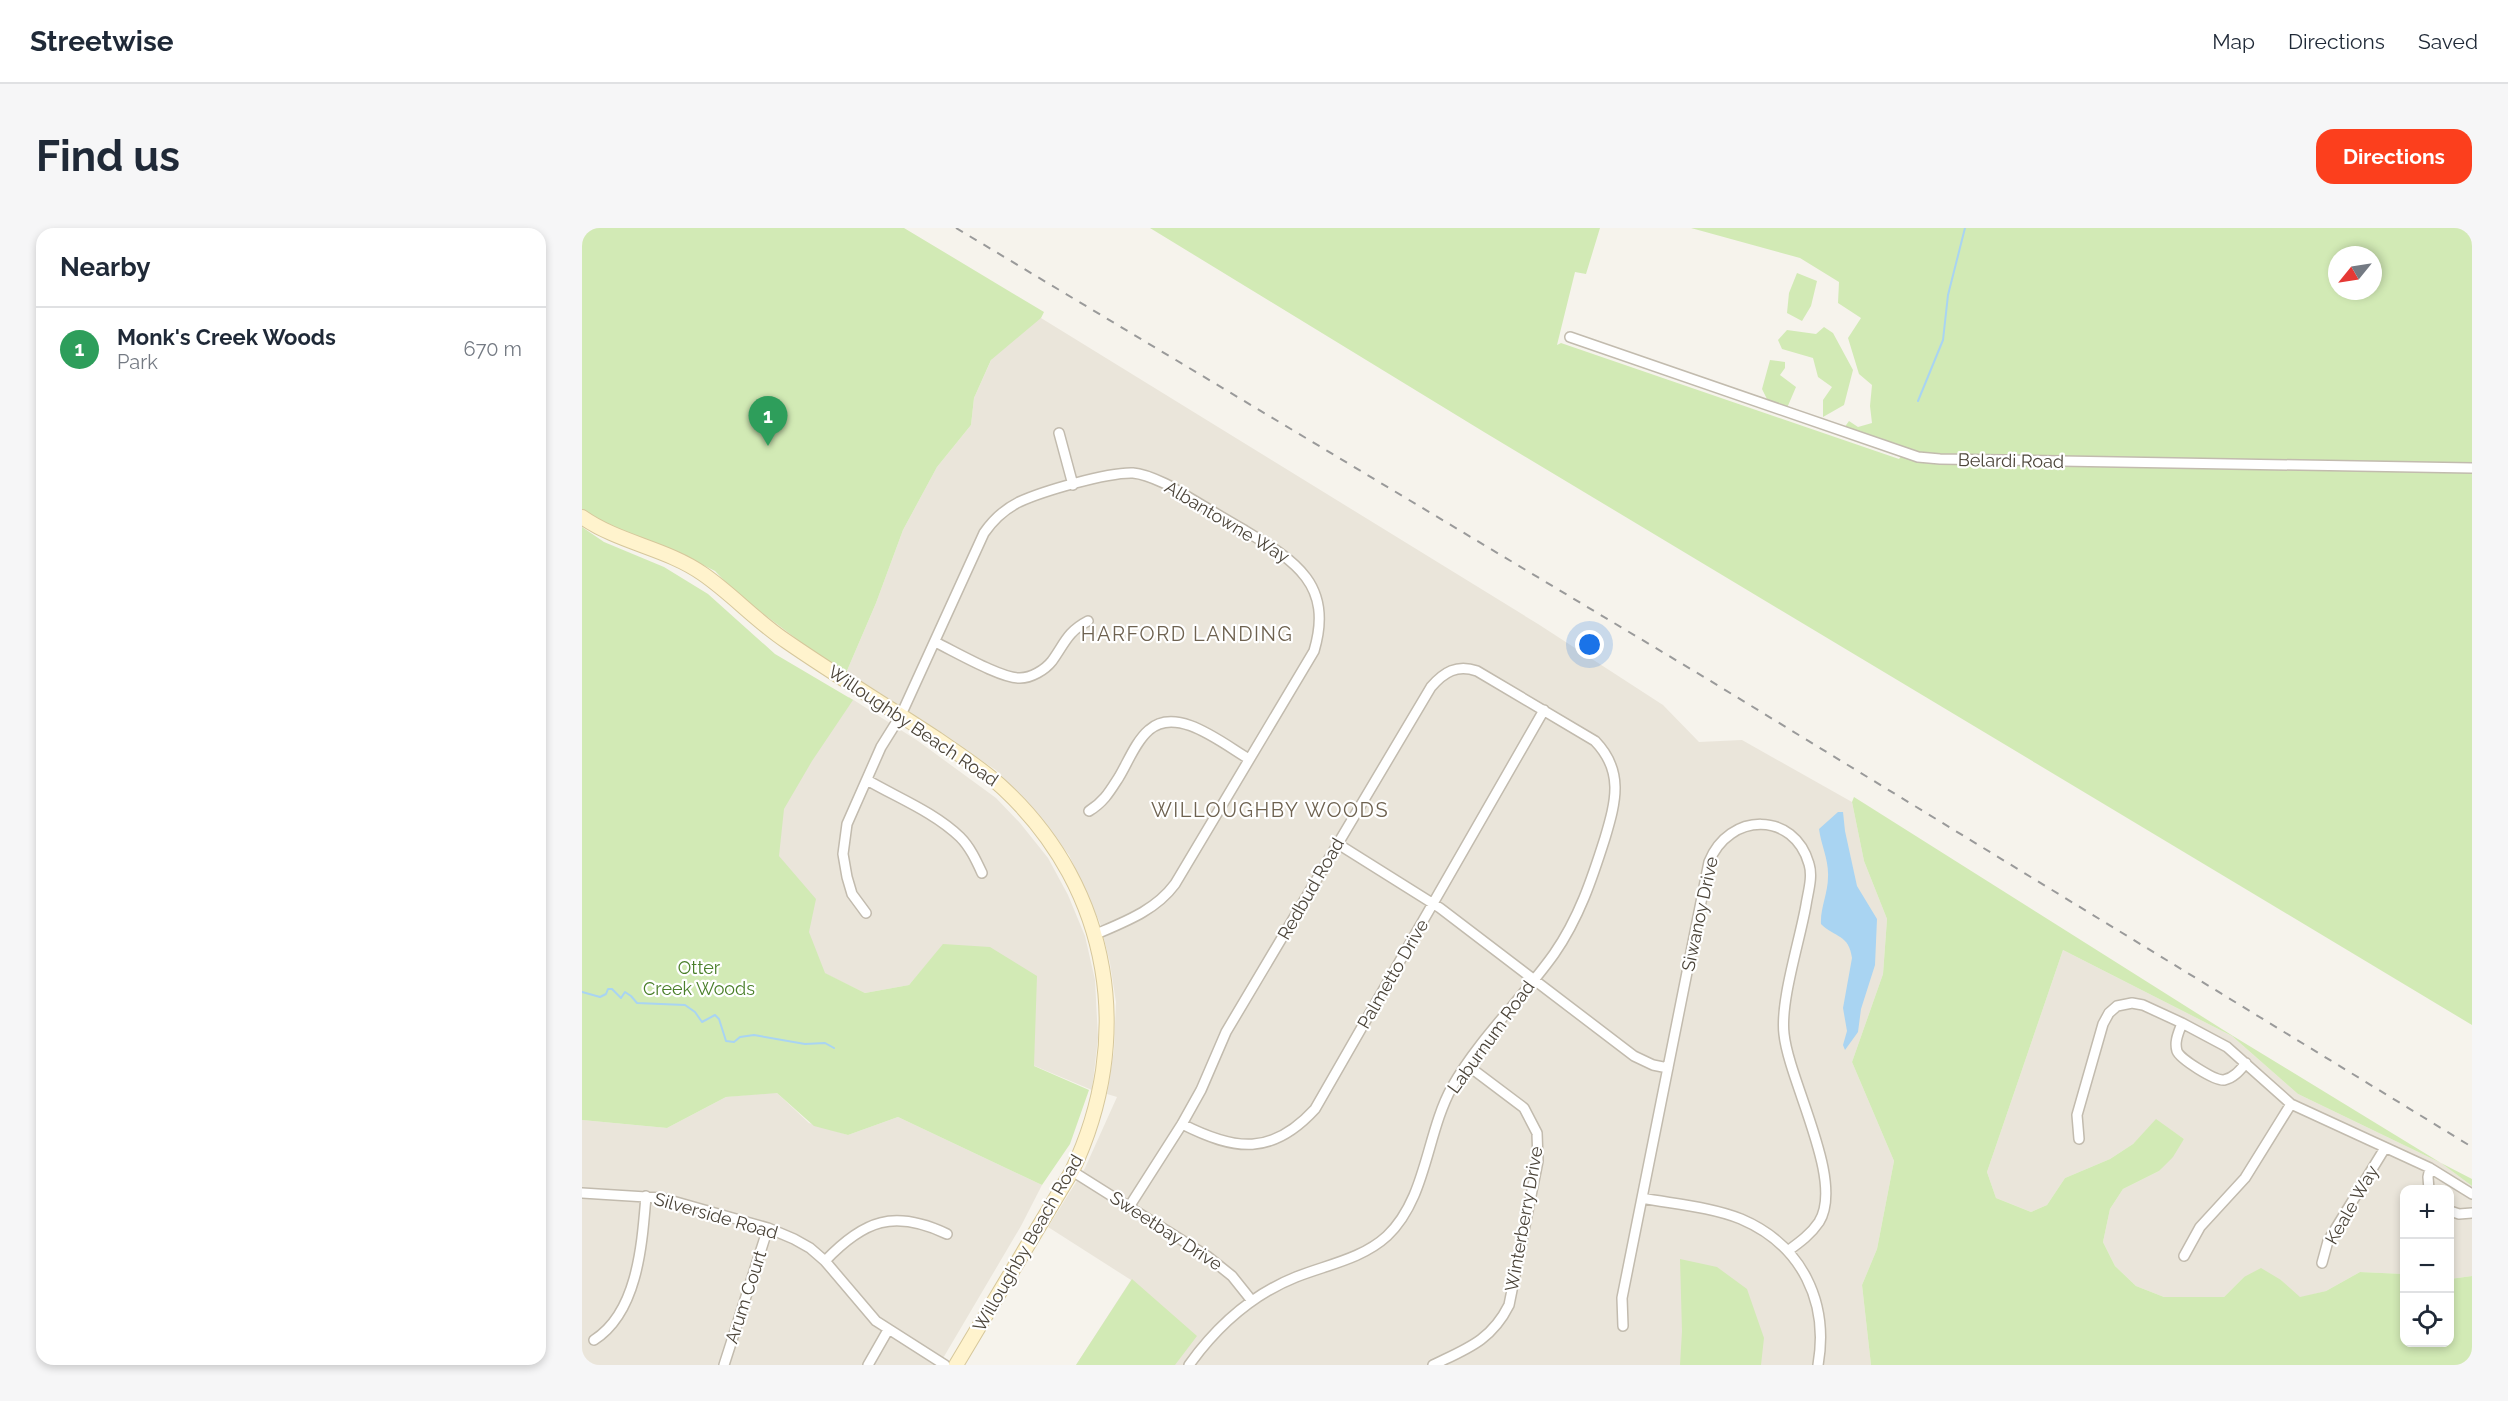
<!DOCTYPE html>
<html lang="en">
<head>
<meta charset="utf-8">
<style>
	:root { --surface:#fff; --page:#f6f6f7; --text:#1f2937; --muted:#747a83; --line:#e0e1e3; --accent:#fc3f1d }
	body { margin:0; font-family:Raleway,sans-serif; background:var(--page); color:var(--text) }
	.controls { position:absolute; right:18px; bottom:18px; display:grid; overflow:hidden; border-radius:12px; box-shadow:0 3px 9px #0003 }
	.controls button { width:54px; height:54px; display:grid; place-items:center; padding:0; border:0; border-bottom:2px solid var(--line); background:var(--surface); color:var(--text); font:30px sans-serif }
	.compass { position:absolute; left:1746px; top:18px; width:54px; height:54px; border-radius:50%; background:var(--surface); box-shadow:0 3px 9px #0003; rotate:240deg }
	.you { position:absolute; left:1008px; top:417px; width:21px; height:21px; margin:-15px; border:4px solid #fff; border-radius:50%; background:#1a73e8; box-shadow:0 0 0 9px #1a73e833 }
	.badge { display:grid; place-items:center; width:39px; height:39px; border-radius:50%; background:var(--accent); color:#fff; font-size:20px; font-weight:700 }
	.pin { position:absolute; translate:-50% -50px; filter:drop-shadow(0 2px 3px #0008) }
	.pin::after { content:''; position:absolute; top:32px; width:21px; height:18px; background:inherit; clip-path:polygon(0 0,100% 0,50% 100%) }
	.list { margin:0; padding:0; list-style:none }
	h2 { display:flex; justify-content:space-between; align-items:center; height:78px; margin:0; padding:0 24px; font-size:26px }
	h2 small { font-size:20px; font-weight:400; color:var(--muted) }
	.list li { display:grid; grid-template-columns:39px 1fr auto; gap:18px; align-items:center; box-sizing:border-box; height:84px; padding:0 24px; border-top:2px solid var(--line) }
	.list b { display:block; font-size:22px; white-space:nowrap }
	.list p { margin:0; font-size:20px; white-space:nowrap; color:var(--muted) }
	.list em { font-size:20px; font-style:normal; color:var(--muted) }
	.icon { flex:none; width:33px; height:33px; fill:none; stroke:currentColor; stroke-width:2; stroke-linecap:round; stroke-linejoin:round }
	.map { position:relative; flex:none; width:1890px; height:1137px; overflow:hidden; border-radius:18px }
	header { display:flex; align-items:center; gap:36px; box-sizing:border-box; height:84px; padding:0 30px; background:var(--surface); border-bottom:2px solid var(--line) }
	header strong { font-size:28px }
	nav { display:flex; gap:33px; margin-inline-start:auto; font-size:21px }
	.intro { display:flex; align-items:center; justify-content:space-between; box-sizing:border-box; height:144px; padding:0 36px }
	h1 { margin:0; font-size:42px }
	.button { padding:15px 27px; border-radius:18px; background:var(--accent); color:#fff; font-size:21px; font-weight:700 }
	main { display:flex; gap:36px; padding:0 36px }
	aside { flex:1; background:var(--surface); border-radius:18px; box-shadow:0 3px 9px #0003 }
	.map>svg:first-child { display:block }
	.residential { fill:#eae5da }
	.green { fill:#d2eab5; fill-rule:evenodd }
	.water { fill:#a9d4f2 }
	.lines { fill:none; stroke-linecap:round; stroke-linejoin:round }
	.stream { stroke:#a9d4f2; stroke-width:2 }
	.street-casing { stroke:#c2bbae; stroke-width:12 }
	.secondary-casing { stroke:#d6c79b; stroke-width:16 }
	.street { stroke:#fff; stroke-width:9 }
	.secondary { stroke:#fff3cd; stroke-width:14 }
	.rail { stroke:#9a9a9a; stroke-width:2; stroke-dasharray:8 8; stroke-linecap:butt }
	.labels { text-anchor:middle; stroke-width:4.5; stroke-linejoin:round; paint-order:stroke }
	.street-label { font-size:18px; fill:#4b4439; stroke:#fff }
	.park-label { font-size:18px; fill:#4a7f2a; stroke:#fff }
	.neighbourhood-label { font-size:20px; letter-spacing:1.5px; fill:#6e6250; stroke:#fff }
</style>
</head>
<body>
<header>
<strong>Streetwise</strong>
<nav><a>Map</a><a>Directions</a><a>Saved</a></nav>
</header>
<div class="intro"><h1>Find us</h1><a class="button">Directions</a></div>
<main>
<aside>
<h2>Nearby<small></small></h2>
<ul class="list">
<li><span class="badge" style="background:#2e9e5b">1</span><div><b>Monk's Creek Woods</b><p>Park</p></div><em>670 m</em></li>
</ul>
</aside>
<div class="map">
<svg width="1890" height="1137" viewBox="0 0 1890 1137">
	<rect width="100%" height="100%" fill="#f6f3ec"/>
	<path class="residential" d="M459,90L956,396L1081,477L1117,514L1160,512L1270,574L1282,633L1305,691L1301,746L1270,834L1312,933L1295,1021L1280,1057L1289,1137H494L549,1052L466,999L503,940L535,869L525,866L532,822L534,774L528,735L518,695L487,627L450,580L414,542L264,445L294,375L321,302L355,239L389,197L392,170L420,108Z
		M267,469L336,513L414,570L438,595L466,630L486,667L503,708L513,752L516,810L510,862L448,836L362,716L327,757L283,765L238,743L192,625L197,578L225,530Z
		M1481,722L1650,808L1716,866L1859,935L1890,958V1048L1868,1051V962H1822V1046L1778,1044L1744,1063L1717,1070L1699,1052L1662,1049L1642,1069H1582L1554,1058L1533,1038L1521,1014L1528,981L1541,961L1577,943L1602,911L1574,892L1551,916L1528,931L1483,950L1465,977L1449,984L1414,970L1405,944Z
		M194,864L227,895L266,907L316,889L460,957L439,998L357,1137H0V892L85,900L144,869Z"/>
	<path class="green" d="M0,0H322L462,84L459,90L409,132L392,170L389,197L355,239L321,302L294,375L264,445L220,415L154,365L133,343L107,330L19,294L0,281Z
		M568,0H1018L1004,46L993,44L975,117L979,115L1317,231L1323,223L1262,200L1267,193L1276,199L1290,195L1288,178L1290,157L1277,146L1266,110L1279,90L1256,75L1257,54L1218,30L1109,0H1890V797L902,204ZM1755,27H1791V63H1755Z
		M1215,45L1235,53L1229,78L1220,93L1205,85L1207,65Z
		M1242,99L1251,105L1271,142L1262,177L1241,189V172L1250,159L1236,149L1231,130L1200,121L1196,112L1205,102L1234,106Z
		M1188,132L1203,134V140L1198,147L1214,159L1205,180L1185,171L1180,161Z
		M0,299L22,314L82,339L126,366L193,426L271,472L230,533L202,581L197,628L234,671L227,704L243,745L283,765L327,757L361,716L408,719L455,748L452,838L507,862L488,916L460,957L316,889L266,907L232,898L195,865L144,869L85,900L0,892Z
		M1272,569L1651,808L1859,935L1890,951V958L1859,935L1716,866L1650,808L1481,722L1405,944L1414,970L1449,984L1465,977L1483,950L1528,931L1551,916L1574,891L1602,911L1591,929L1577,943L1541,961L1528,981L1521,1014L1533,1038L1554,1058L1582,1069H1642L1662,1049L1679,1040L1699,1052L1718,1069L1744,1063L1778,1044L1822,1046V1114H1868V1051L1890,1048V1137H1289L1280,1057L1295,1021L1312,933L1270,834L1301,746L1305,691L1282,633L1270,574Z
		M1098,1031L1135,1039L1165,1061L1182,1110L1179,1137H1098L1100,1103Z
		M550,1051L615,1108L593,1137H494Z"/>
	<path class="water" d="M1256,584H1261L1263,603L1275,658L1295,691L1293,737L1279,781L1276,804L1263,822L1261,817L1265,803L1261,780L1270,730C1267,706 1253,710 1239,696C1238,681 1246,665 1246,649C1247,632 1239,617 1237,601Z"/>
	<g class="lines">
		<path class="stream" d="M1336,173L1361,112L1366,67L1383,0
			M0,764L18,769L24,766L26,761H30L39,770L43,764L49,768L55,775L103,777L113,784L120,794L133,787L137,791L144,813L152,814L158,809L172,807L223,816L243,815L252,820"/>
		<g class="street-casing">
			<path id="street" d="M988,109L1336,229L1358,231L1890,240
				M477,205L491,257
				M353,414C372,423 420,451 438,450C449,450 463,442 470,433C483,415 485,404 506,393
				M285,552C316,570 352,584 378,609C388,619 394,632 400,645
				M507,583C522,574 528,563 537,549C546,534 554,513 567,502C595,477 641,516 667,531
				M756,616L858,680L1052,828L1071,837L1086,840
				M284,685L270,666L265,649L261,626L265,596L299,519L319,487L402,305C411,292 423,281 437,274C461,263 526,244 551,245C564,246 575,252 586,257C611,272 636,287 662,302C713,333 752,356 732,423L593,656C573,683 542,694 512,707
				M1600,795C1597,804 1592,813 1595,823C1598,831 1633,853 1642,852C1652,850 1658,842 1664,835
				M600,896C653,923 690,928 733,881L962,482
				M1497,911L1495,887L1521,796L1527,785L1535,778L1550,775L1561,777L1600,795L1645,819L1709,876L1848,940L1890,966
				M490,943L625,1028L650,1048L670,1073
				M1847,962L1846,949L1848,940
				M0,965L80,970L186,1000L212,1011L228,1020L243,1033L294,1093L363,1137
				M1060,970C1092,976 1129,979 1159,991C1220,1017 1247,1074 1236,1137
				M547,979L600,896L619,862L644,804L849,459C862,444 875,436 895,443L1013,513C1042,543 1034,573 1023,610C1010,651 997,690 972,726C940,771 897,811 870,859C844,906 845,970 805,1008C780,1031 744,1037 714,1049C669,1067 635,1098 607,1137
				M1868,983L1877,986L1890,985
				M1602,1028L1618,999L1663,950L1709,876
				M243,1033C282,992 312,981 365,1006
				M1740,1035L1746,1013L1803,920
				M1041,1098L1040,1070L1127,634C1147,584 1212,583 1227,636C1231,649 1226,664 1224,677C1218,712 1198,773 1202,806C1207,854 1263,953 1237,994C1229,1006 1218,1014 1207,1022
				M12,1112C56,1084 60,1016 64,968
				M142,1137L186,1000
				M286,1137L306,1102
				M851,1137C884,1121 909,1113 927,1077L956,933L955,905L942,880L885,837"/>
		</g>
		<g class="secondary-casing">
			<path id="secondary" d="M0,289C37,315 84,320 121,346C150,366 174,393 204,413C253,447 305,478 355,511C378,527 402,542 422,561C530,662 553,811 490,943L374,1137"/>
		</g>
		<use href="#street" class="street"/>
		<use href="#secondary" class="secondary"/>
		<path class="rail" d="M374,0L1122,449L1890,919"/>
	</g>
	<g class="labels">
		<g class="street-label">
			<text transform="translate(1429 233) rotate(1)" y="6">Belardi Road</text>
			<text transform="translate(645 294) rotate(31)" y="6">Albantowne Way</text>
			<text transform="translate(331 498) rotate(34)" y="6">Willoughby Beach Road</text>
			<text transform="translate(729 661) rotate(-60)" y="6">Redbud Road</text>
			<text transform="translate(1118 686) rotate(-78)" y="6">Siwanoy Drive</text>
			<text transform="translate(811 746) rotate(-60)" y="6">Palmetto Drive</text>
			<text transform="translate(909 809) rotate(-54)" y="6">Laburnum Road</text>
			<text transform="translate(1770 977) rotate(-60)" y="6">Keale Way</text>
			<text transform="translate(134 988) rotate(16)" y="6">Silverside Road</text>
			<text transform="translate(942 991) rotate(-80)" y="6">Winterberry Drive</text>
			<text transform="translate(584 1003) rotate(33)" y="6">Sweetbay Drive</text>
			<text transform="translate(446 1015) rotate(-60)" y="6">Willoughby Beach Road</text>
			<text transform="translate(164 1069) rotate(-72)" y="6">Arum Court</text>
		</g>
		<g class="park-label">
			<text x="117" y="746">Otter<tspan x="117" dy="21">Creek Woods</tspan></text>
		</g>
		<g class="neighbourhood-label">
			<text x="605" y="413">HARFORD LANDING</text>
			<text x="688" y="589">WILLOUGHBY WOODS</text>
		</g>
	</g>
</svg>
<div class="controls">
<button>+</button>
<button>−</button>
<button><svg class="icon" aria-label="locate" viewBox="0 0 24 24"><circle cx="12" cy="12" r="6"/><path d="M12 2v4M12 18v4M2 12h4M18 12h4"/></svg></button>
</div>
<svg class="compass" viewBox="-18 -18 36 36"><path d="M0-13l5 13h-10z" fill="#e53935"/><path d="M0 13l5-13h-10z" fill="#747a83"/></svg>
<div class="you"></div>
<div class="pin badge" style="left:186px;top:218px;background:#2e9e5b">1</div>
</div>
</main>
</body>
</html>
